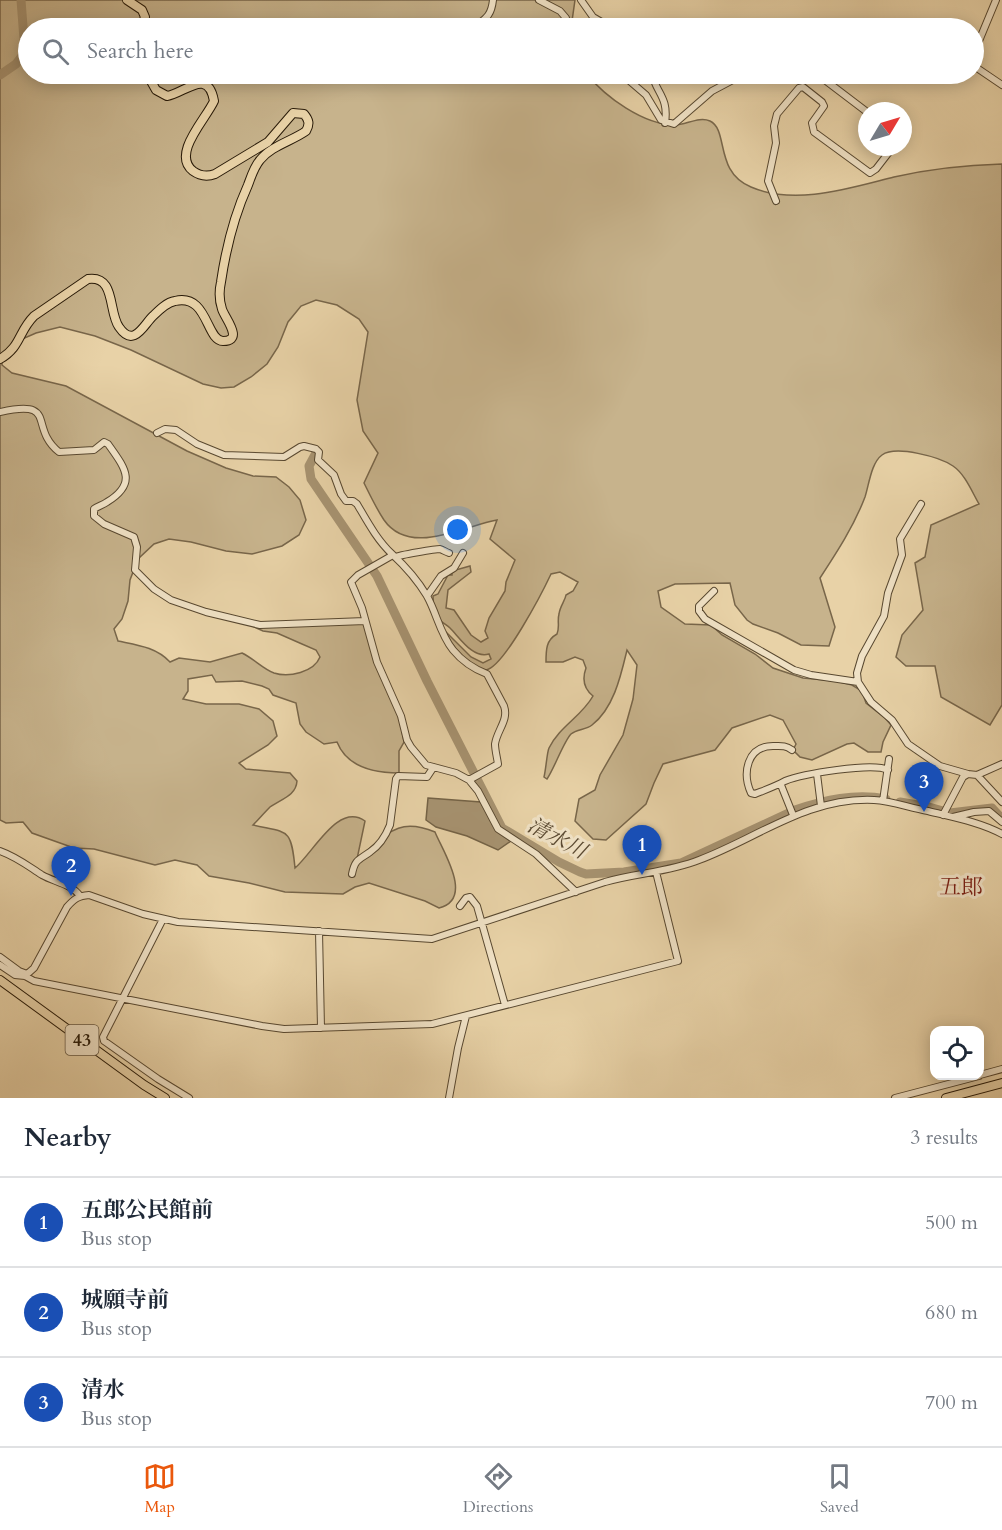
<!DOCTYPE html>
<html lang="en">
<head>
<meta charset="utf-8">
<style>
	:root { --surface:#fff; --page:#f2f2f3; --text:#1f2937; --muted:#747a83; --line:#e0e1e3; --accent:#ea580c }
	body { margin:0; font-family:Cardo,"Noto Serif JP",serif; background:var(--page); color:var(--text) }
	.controls { position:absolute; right:18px; bottom:18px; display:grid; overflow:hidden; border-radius:12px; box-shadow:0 3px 15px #0003 }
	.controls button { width:54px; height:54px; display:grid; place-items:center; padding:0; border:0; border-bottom:2px solid var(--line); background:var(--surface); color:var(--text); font:30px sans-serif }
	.compass { position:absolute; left:858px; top:102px; width:54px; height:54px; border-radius:50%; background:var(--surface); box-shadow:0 3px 15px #0003; rotate:52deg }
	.you { position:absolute; left:458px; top:530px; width:21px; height:21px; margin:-15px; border:4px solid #fff; border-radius:50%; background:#1a73e8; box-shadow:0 0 0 9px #1a73e833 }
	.badge { display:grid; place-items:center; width:39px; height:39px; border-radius:50%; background:var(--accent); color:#fff; font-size:20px; font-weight:700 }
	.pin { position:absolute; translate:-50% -50px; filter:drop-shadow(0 2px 3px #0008) }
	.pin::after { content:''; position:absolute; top:32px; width:21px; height:18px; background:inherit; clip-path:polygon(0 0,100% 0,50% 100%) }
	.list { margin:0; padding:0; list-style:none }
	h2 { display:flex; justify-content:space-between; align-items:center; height:78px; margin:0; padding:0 24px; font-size:26px }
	h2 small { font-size:20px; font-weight:400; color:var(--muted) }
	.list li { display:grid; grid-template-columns:39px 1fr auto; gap:18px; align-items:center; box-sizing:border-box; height:90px; padding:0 24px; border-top:2px solid var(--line) }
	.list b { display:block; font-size:22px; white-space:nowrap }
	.list p { margin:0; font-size:20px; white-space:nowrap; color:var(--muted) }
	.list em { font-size:20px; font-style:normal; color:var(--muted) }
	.icon { flex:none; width:33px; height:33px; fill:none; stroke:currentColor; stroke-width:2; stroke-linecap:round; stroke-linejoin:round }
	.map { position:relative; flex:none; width:1002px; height:1098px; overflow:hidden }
	.search { position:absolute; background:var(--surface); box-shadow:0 3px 15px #0003; left:18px; right:18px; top:18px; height:66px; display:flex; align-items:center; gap:15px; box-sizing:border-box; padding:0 21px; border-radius:33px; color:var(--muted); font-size:22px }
	.sheet { height:348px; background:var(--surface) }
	nav { display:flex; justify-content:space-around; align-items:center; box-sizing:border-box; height:84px; border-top:2px solid var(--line); background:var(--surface); font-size:16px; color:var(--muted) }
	nav a { display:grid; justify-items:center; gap:3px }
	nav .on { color:var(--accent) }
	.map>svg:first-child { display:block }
	.green { fill:#c7b38c; stroke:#78664a; stroke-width:1.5 }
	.water { fill:#a79371; stroke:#746347; stroke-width:1.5 }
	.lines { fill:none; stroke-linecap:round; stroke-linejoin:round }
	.river { stroke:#a79371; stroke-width:9 }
	.minor-casing { stroke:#584830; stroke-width:8 }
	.major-casing { stroke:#281a08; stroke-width:10 }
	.minor { stroke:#f0e2c6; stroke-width:6 }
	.major { stroke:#e8d2a7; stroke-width:8 }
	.labels { text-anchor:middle; stroke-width:6; stroke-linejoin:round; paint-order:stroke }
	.shield { fill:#f0e2c6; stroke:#645641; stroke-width:1.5 }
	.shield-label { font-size:18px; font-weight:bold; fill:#281a08 }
	.water-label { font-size:21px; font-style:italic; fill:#5b4a32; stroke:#f0e2c6 }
	.quarter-label { font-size:22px; fill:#7a1f14; stroke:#f0e2c6 }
</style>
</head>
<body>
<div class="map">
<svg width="1002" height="1098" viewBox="0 0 1002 1098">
	<rect width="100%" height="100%" fill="#e8d2a7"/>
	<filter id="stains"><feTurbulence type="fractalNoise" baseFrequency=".00333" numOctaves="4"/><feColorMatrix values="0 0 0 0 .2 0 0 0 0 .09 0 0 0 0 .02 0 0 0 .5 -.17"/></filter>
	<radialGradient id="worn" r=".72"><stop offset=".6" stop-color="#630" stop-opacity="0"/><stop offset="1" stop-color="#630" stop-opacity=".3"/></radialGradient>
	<path class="green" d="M0,0H575L571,28H28V74H587C605,97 644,125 675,125C686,125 699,116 710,121C729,130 714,172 751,187C795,206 850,188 894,177C929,169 966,165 1002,164V705L990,725L941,697L935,666H906L896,657L902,635L923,610L915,563L925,557L931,525L979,504C972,492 965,474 953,466C940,457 896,445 882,455C871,463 869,485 865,497C854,526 837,552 820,578L835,627L829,646L801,645L778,633L753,624L747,620L735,605L730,583L675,584L658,591L661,607L685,624L711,625L722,635L755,654L773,668L803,678L836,681L852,685L862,691L866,703L885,718L891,725L883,742L881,752H868L854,743L847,744L812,760L800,757L793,750L796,744L783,720L770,715L732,728L715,750L663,764L654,783L646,804L606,840L593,839L575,821L579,799L595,790L600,775L623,735L633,699L637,665L627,650C621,675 614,708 592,725C586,730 577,729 571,734C564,741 554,769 547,779L544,777C546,769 547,752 549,748C559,727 582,716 593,696C583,688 582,679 586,668L583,660L575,657L563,662H546C546,650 546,640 557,634C560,627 557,621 559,614C560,606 565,601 566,595L573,591L578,582L560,572L551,574C543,591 504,667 486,670C471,673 450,642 444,630L471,657L483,663L491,659L489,654C473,659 460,638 450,628C447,625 441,622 439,619C434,613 433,603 433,596L438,594L448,575H452V571L470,566L471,572L448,590L446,608L454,610L471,635L481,642L488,638L485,631L489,618L505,591L506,582L515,560L490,539L497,520C463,526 410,557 384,520C376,508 370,495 364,483L378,453L363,431L357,400L368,332L359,319L337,305L316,300L301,306L288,322L278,347L267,364L251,377L234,387L221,388L203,384L131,350L95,336L60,327L36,333L13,343L2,355V365L12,373L66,386L187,451L226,468L253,476L276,477L289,487L300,500L306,520L299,535L282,546L252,554L226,551L191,542L169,539L154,544L138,559L130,580L128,601L122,619L114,629L118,641C137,645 156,647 170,662L179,658L210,662L242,653C253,658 263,669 274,673C289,678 314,672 320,657L316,650L302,644L277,633L263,631L250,625L364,623C371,654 385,680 396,709C400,719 402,731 404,742L399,751V773C374,773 347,767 337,742L324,744L306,732L300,724L296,703L273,695L269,689L262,686L242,681L216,682L212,675L188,679V691L183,699L206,704H239L259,709L273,721L277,736L268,745L239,763L246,769L290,773L297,781C296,796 281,799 270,807C264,813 259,819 253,825C288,833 291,827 295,868C314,852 338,802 365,821L357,859C386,836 396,816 435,832C442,850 475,899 439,908L425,901L369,883L355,887L343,894L285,892L249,883L209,876L197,865L175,860L155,865L94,849L74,848L32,833L23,822L6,823L0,820Z"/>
	<path class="water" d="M428,798L481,802L496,830L511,841L498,850L467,836L436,827L426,820Z"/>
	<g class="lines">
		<path class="river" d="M0,75L16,64L25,52L21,0
			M316,453L309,466L311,479L377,576L427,681L502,828L559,862L580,872L586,874L624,872L681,863L795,810C825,800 855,793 886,799
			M900,802L929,807L950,813L992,808L1002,819"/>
		<g class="minor-casing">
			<path id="minor" d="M539,0L560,11L566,18V28
				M581,0L593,17L612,28
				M473,28C484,19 491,18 493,0
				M974,53L996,0
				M974,66L1002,85
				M168,74L179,76L188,74
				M225,74L231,76L237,74
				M588,74L625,77L646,95L661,120L674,124L712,91L744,74
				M652,74C656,93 669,97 665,123
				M817,74L867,112
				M776,201L768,181L776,143L774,126L777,114L799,88L803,87L822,102L824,106L812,123L814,132L870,173L876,169L893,147
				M0,412C59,399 28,427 59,452L94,450L104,442L108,444C125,468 138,483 107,502C103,505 98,506 94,509V516L104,524L134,537L137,547L135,570L154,589L171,600L206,612L260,625L365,621
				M157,433L165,429L176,430L197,444L224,455L284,457L300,447L304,446L316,449L319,452L318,460L334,475L341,494L346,501H353L357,504C367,521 377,540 392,554C405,566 418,581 427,596C437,614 440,634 453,650C462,661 474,669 487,674L504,706C509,720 497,730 495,744C495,750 497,757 498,764L469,780
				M921,504L900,539L902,555L888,593L884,616L862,656L857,673L858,682L871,702L892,720L908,744L940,766L968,774
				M393,555L358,575L351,582L362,608L377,662L401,716L407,740L411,747L426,765L456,773L469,780L478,791L498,829L536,854L576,892
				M396,557C399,555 436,549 440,549C443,550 446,552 449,553
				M714,591L699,606V611L705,619L794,670L811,675L858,682
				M427,596L441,576L454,568L463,553
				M792,750C785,745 781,746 773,746C747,746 742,773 751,793L755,794C765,790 776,786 785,781C802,774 873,762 888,770
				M817,774L821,806
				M977,775L1002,802
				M781,785L793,815
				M883,801L889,759
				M943,815L963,777L968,774L977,775L1002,764
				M953,817L974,812L989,811L1002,822
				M0,851C17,857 28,866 42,875C54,882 72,884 80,896
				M352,874C355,859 359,860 370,852C379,846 386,835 390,825L396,779L398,776L427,777L433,768
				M460,906L466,898L470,897L477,906L505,1005
				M163,919L103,1037L104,1041L107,1043L158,1079L189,1098
				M319,931L321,1028
				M0,957L19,971L27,974
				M0,965L15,975L25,976L34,981L262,1026L284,1029L432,1024L678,961L656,872
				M25,976L34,968L67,907C74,899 78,896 89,895L143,914L178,922L432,939L605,882C636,873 669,872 699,860C758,838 807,797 874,800C892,801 910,808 928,811C952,817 980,822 1002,834
				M980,1075L1002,1069
				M449,1098L458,1048L466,1016
				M895,1098L979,1076"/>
		</g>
		<g class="major-casing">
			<path id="major" d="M127,0L142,10L145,17L141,28
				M0,359C21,347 18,332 34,316L88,279C116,275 108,312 119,327C134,349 144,324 153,316C159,310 167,302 175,301C208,293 206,341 223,341C245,341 224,317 222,309C219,300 219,291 221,282C226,248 234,216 248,185C251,177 254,167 260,160C271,146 292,141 306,131C310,124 309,120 304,114L293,113L268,142L215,174C207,177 200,176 193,171C171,154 206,119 214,101C208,67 185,93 167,96L156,90L147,74
				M0,980L144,1085L165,1098
				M946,1098L1002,1083"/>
		</g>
		<use href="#minor" class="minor"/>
		<use href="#major" class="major"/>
	</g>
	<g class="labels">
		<rect class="shield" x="65.5" y="1025" width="33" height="30" rx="4.5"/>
		<g class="shield-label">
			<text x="82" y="1046">43</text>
		</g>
		<g class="water-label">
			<text transform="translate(557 838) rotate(28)" y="7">清水川</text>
		</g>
		<g class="quarter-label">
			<text x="961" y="894">五郎</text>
		</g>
	</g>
	<rect width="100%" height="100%" filter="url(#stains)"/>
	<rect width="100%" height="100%" fill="url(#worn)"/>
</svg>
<div class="controls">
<button><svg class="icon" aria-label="locate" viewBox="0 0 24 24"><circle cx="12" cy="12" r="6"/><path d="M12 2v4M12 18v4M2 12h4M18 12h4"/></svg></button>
</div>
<svg class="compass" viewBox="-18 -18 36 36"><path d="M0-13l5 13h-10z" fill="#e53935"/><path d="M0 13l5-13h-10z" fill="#747a83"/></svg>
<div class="you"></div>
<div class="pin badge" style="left:642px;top:875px;background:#1a4fb4">1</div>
<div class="pin badge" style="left:71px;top:896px;background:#1a4fb4">2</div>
<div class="pin badge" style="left:924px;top:812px;background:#1a4fb4">3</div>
<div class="search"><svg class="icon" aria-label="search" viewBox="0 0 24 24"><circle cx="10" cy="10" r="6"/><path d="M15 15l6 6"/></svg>Search here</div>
</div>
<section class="sheet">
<h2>Nearby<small>3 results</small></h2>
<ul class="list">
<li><span class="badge" style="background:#1a4fb4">1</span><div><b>五郎公民館前</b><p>Bus stop</p></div><em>500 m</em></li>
<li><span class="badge" style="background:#1a4fb4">2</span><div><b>城願寺前</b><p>Bus stop</p></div><em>680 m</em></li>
<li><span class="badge" style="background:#1a4fb4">3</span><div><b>清水</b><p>Bus stop</p></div><em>700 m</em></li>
</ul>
</section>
<nav>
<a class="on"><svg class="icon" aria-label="map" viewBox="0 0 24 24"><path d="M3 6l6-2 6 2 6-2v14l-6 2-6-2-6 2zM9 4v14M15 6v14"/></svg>Map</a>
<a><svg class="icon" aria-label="directions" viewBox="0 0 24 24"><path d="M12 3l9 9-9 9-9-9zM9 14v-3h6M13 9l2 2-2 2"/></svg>Directions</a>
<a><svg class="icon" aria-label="saved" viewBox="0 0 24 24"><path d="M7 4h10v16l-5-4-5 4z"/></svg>Saved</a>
</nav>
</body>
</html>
